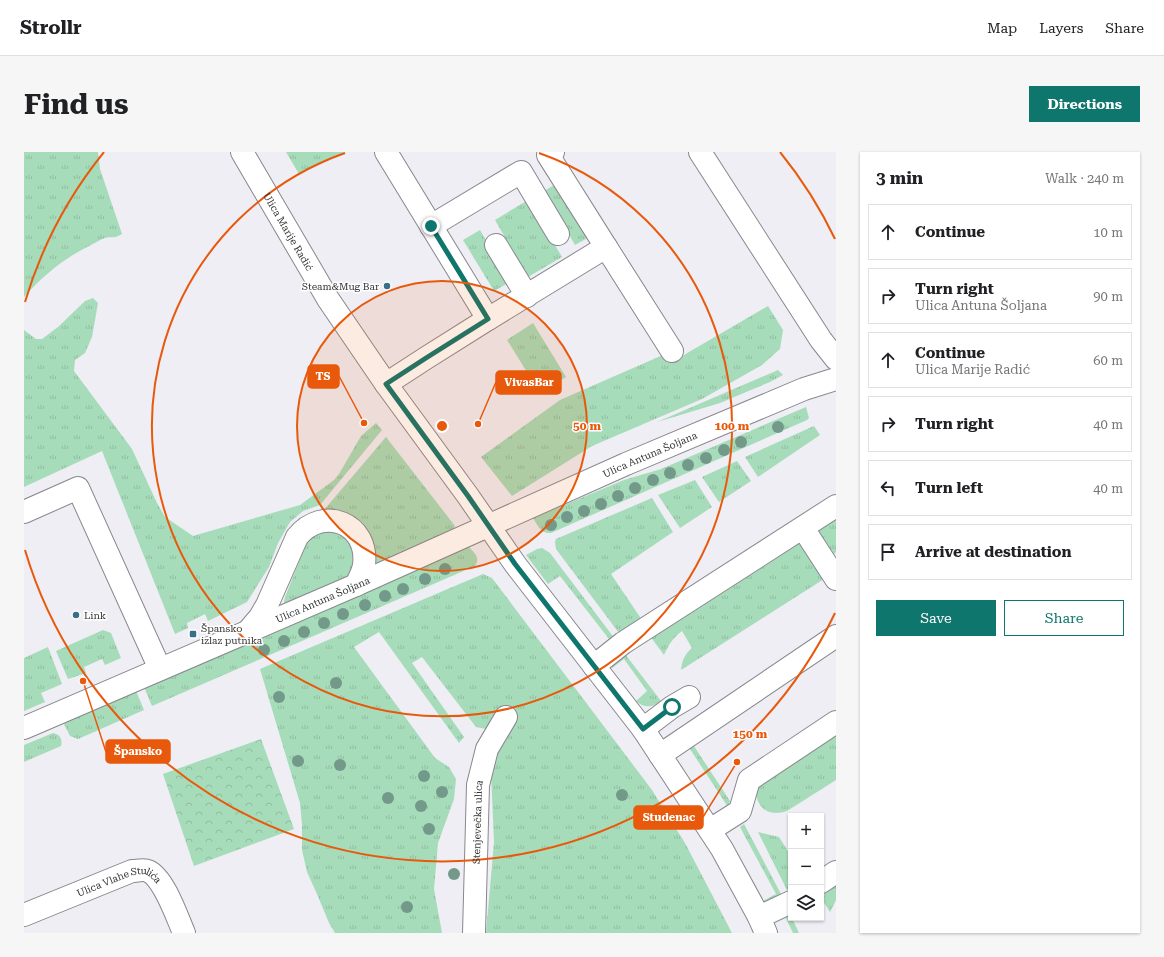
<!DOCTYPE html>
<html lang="en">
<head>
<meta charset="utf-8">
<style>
	:root { --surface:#fff; --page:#f6f6f6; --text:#202124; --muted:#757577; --line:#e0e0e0; --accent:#0f766e }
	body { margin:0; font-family:"Roboto Serif",serif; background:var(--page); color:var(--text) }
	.controls { position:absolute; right:12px; bottom:12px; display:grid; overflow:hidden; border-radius:0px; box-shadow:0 1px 3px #0004 }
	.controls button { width:36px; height:36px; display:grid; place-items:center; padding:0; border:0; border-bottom:1px solid var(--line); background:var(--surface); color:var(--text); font:20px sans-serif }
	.stop { position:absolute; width:12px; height:12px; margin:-9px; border:3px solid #0f766e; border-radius:50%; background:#fff }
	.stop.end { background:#0f766e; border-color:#fff; box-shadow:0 1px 4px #0008 }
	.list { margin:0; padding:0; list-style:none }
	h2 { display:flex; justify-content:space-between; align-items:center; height:52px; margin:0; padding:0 16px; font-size:17px }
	h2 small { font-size:13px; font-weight:400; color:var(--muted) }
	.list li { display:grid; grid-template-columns:26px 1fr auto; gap:12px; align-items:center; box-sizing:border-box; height:56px; margin:0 8px 8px; padding:0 8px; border:1px solid var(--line); border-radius:0px }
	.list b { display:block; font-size:15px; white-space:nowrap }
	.list p { margin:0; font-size:13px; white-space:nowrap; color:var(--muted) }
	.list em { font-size:13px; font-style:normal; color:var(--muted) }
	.actions { display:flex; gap:8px; padding:12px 16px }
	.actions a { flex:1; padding:9px 0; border:1px solid var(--accent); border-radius:0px; text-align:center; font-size:14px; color:var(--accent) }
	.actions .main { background:var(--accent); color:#fff }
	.icon { flex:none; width:22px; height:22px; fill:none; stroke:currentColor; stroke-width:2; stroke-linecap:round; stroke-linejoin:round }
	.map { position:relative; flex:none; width:812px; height:781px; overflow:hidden; border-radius:0px }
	header { display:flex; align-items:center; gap:24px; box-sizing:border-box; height:56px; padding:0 20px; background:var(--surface); border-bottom:1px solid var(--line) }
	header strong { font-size:19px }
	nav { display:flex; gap:22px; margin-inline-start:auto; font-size:14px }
	.intro { display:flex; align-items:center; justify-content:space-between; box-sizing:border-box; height:96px; padding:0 24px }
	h1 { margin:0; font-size:28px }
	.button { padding:10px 18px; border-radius:0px; background:var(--accent); color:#fff; font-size:14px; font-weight:700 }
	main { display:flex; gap:24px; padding:0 24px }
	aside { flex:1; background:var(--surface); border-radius:0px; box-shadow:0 1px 3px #0004 }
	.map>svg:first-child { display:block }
	.grass { fill:url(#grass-tufts) }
	.park { fill:url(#park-crowns) }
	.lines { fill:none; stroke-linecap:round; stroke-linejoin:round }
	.minor-casing { stroke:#88878d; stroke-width:24 }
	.minor { stroke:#fff; stroke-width:22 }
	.tree { fill:#729989 }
	.route { stroke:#0f766e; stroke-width:5 }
	.ring { fill:none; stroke:#e8590c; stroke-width:2 }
	.poi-dot { fill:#38708a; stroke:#fff; stroke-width:1.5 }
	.labels { text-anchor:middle; stroke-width:3; stroke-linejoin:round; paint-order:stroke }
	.street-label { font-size:10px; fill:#343436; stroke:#fff }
	.poi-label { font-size:10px; fill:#343436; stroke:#fff; text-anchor:start }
	.centre { fill:#e8590c; stroke:#fff; stroke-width:2 }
	.ring-label { font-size:12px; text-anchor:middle; font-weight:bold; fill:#e8590c; stroke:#fff; stroke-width:3; stroke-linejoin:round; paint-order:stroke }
	.leader { fill:none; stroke:#e8590c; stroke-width:1.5 }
	.callout-dot { fill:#e8590c; stroke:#fff; stroke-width:1.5 }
	.callout { fill:#e8590c; stroke:#e8590c; stroke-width:1.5 }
	.callout-label { font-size:11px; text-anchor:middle; font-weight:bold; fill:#fff }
</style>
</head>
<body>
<header>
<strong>Strollr</strong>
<nav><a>Map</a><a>Layers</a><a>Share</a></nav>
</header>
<div class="intro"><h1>Find us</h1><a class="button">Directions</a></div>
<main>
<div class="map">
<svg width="812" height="781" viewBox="0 0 812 781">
	<defs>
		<pattern id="grass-tufts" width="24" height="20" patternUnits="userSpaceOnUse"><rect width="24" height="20" fill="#a6dcb9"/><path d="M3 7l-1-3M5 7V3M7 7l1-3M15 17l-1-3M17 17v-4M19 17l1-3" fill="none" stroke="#90bda0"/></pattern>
		<pattern id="park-crowns" width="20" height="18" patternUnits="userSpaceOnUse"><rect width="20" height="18" fill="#a6dcb9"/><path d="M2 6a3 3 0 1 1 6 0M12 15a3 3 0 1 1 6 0" fill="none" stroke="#90bda0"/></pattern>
	</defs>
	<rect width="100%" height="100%" fill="#eeeef4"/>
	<path class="grass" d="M0,0H74L76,17L98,82C90,87 88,84 81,86C77,87 73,90 69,92C40,106 22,121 0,145Z
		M262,0H321L275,22Z
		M537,29L569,83L551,93L520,39Z
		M504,48L538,105L504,125L471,68Z
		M456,78L486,130L470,139L439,88Z
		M69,146L74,151L68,185L61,201L51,208L50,219L108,297L133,351L141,365L169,384L276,353L310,328L315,322L337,284L352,271L358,278L296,353L279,359L266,370L254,391L245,415L223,450L184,469L181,462L163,471L164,476L151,482L78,299L0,335V178L12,187H18L34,175L61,149Z
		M744,154L759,178L756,197L738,213L678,247L568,294L488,344L457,305L536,248L648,199L653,207Z
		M509,171L542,225L516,241L483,188Z
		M754,218L759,223L746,230L696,251L633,270Z
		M782,255L785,266L783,268L527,381C517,382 514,374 509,366L600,328L637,317Z
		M790,274L796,283L734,325L721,305Z
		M362,285L431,374L430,377L352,412L351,395L342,376L336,369L315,359L300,358Z
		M713,309L727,329L695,350L678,325Z
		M671,328L688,355L656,376L634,343Z
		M628,346L649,380L587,422L618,468L595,481L532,397L531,390L532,387Z
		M812,362V400L810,402L792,375Z
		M300,379C303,379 307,379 310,379C330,384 333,409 324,424L261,451L260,450L261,445L283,390L288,384Z
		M775,388L800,427L657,518C658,508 661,502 668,496L658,479C650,485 644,493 640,503L626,484Z
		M444,394C450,401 457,405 451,414L128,554L120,535Z
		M518,396L526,401L591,487L575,499L573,497L585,487L536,424L524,432L502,403L513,397Z
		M459,422L468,426L628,638L661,691L708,781H462L470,690L467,621L476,594L472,571L462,577L452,575L398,505L388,511L440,585L435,591L355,480L330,495L411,606L425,615L432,627L430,647L414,691L410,737L418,781H311L305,771L293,742L283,720L278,698V673L276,651L236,517Z
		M79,478L87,481L97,506L81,513L78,507L60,515L62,521L44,527L32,499Z
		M24,495L38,532L17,541L21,550L0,559V506Z
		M601,502L637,549C628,556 620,556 612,549L623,539L600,507L588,516L586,514Z
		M112,539L120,558L54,587L46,584L39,570Z
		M812,575V628L763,659C742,666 730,654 732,632Z
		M29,581C36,582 39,588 37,594L0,610V593Z
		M666,588L706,649L704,655L664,594Z
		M720,672L757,742L740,751L739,749L752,742L716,675Z
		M734,680L755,685L767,704V736L763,738Z
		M812,728V748L806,760L797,746V738Z
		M765,758L767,766H768L775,781H769L762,766L749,772L746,767Z"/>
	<path class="park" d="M237,587L270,677L170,714L139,622Z"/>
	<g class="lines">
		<g class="minor-casing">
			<g id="minor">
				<path id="s1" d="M218,0L304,147L362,232L444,344L491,412L619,577L698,697L735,765L742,781"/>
				<path d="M529,0L524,3L582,95"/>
				<path d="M676,0L797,188L812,207"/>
				<path d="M407,74L497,20L534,82"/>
				<path d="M472,93L503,144"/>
				<path d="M464,167L582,95L648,199"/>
				<path d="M362,232L402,206L464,167L362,0"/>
				<path d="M0,360L54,336L136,517"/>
				<path d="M779,376L812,427"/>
				<path d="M225,478L236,465L243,453L273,385C299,353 345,371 340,413C339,420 335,427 332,433"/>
				<path d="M570,514L599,491L812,354"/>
				<path id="s2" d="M0,576L332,433L602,312L780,237L812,227"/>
				<path d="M619,577L648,555L665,545"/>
				<path d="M636,603L812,484"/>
				<path d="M686,678L716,659L725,628L812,570"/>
				<path d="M797,730L812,720"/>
				<path id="s3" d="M0,763L108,719C113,719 120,717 124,719C140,726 153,765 160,781"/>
				<path d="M735,765L767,750"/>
				<path id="s4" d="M450,781L454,633L463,597L482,565"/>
			</g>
		</g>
		<use href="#minor" class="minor"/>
	</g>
	<g class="tree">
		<circle cx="754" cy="275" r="6"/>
		<circle cx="717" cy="290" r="6"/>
		<circle cx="700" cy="298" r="6"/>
		<circle cx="682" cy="306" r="6"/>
		<circle cx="664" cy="313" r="6"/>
		<circle cx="646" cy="321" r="6"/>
		<circle cx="629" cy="328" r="6"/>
		<circle cx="611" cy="336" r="6"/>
		<circle cx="594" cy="344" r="6"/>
		<circle cx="577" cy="352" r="6"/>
		<circle cx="560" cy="359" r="6"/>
		<circle cx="543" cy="365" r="6"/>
		<circle cx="527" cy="373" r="6"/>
		<circle cx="421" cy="417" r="6"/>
		<circle cx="401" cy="427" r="6"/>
		<circle cx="379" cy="437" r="6"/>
		<circle cx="361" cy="444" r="6"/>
		<circle cx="341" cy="453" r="6"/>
		<circle cx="319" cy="462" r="6"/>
		<circle cx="300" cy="471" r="6"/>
		<circle cx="280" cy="480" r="6"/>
		<circle cx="260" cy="489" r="6"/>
		<circle cx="240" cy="498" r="6"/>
		<circle cx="312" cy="531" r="6"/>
		<circle cx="255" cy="545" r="6"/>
		<circle cx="274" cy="609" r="6"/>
		<circle cx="316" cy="613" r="6"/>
		<circle cx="400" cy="624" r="6"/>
		<circle cx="418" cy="640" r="6"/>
		<circle cx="598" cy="643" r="6"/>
		<circle cx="364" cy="646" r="6"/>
		<circle cx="397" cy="654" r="6"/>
		<circle cx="405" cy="677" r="6"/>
		<circle cx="430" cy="722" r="6"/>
		<circle cx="383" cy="755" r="6"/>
	</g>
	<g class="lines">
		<path class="route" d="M407,74L464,167L402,206L362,232L444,344L491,412L619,577L648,555"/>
	</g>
	<circle cx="418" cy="274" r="145" fill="#e8590c" fill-opacity=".12"/>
	<g class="ring">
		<circle cx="418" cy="274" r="145"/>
		<path d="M515 1A290 290 0 1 1 321 1"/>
		<path d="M811 461A435 435 0 0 1 1 398M1 150A435 435 0 0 1 80 0M756 0A435 435 0 0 1 811 87"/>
	</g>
	<g class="poi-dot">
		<circle cx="363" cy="134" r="4"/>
		<circle cx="52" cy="463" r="4"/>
		<rect x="165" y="478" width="8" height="8" rx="2"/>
	</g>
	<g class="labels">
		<g class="street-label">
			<text dy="4" stroke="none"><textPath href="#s1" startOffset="92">Ulica Marije Radić</textPath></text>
			<text dy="4" stroke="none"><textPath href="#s2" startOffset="683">Ulica Antuna Šoljana</textPath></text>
			<text dy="4" stroke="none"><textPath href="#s2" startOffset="325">Ulica Antuna Šoljana</textPath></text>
			<text dy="4" stroke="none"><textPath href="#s4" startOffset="111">Stenjevečka ulica</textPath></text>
			<text dy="4" stroke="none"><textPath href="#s3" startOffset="103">Ulica Vlahe Stulića</textPath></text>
		</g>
		<g class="poi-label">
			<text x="355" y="138" text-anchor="end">Steam&amp;Mug Bar</text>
			<text x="60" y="467">Link</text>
			<text x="177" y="480">Špansko<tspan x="177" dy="12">izlaz putnika</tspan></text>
		</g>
	</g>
	<circle cx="418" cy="274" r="6" class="centre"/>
	<g class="ring-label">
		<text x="563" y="278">50 m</text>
		<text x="708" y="278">100 m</text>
		<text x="726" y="586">150 m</text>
	</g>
	<path class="leader" d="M340 271L315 224M454 272L472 230M59 529L82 600M713 610L679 665"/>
	<g class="callout-dot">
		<circle cx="340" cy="271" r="4"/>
		<circle cx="454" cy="272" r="4"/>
		<circle cx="59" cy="529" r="4"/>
		<circle cx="713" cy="610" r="4"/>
	</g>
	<g class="callout">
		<rect x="284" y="213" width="31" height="23" rx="4"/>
		<rect x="472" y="219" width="65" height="23" rx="4"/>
		<rect x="82" y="588" width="64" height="23" rx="4"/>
		<rect x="610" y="654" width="69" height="23" rx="4"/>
	</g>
	<g class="callout-label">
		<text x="299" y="228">TS</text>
		<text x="505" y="234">VivasBar</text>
		<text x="114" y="603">Špansko</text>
		<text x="645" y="669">Studenac</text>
	</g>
</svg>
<div class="controls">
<button>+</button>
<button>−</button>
<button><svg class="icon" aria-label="layers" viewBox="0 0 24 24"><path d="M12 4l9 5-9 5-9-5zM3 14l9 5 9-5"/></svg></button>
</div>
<div class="stop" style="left:648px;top:555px"></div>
<div class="stop end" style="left:407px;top:74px"></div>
</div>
<aside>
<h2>3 min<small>Walk · 240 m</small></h2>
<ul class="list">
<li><svg class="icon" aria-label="ahead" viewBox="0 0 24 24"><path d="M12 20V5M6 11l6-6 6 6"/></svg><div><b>Continue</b></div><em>10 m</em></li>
<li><svg class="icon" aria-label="right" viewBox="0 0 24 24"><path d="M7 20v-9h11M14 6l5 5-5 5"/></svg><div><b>Turn right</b><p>Ulica Antuna Šoljana</p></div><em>90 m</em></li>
<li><svg class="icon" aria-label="ahead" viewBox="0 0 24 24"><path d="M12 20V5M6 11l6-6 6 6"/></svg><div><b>Continue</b><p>Ulica Marije Radić</p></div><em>60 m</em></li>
<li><svg class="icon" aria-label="right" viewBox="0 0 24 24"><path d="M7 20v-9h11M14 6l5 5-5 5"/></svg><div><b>Turn right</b></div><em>40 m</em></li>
<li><svg class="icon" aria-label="left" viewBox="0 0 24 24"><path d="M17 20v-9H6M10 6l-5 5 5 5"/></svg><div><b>Turn left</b></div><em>40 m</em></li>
<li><svg class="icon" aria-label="arrive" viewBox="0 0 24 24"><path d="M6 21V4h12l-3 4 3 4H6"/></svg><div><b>Arrive at destination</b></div></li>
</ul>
<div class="actions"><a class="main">Save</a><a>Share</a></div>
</aside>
</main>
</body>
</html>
